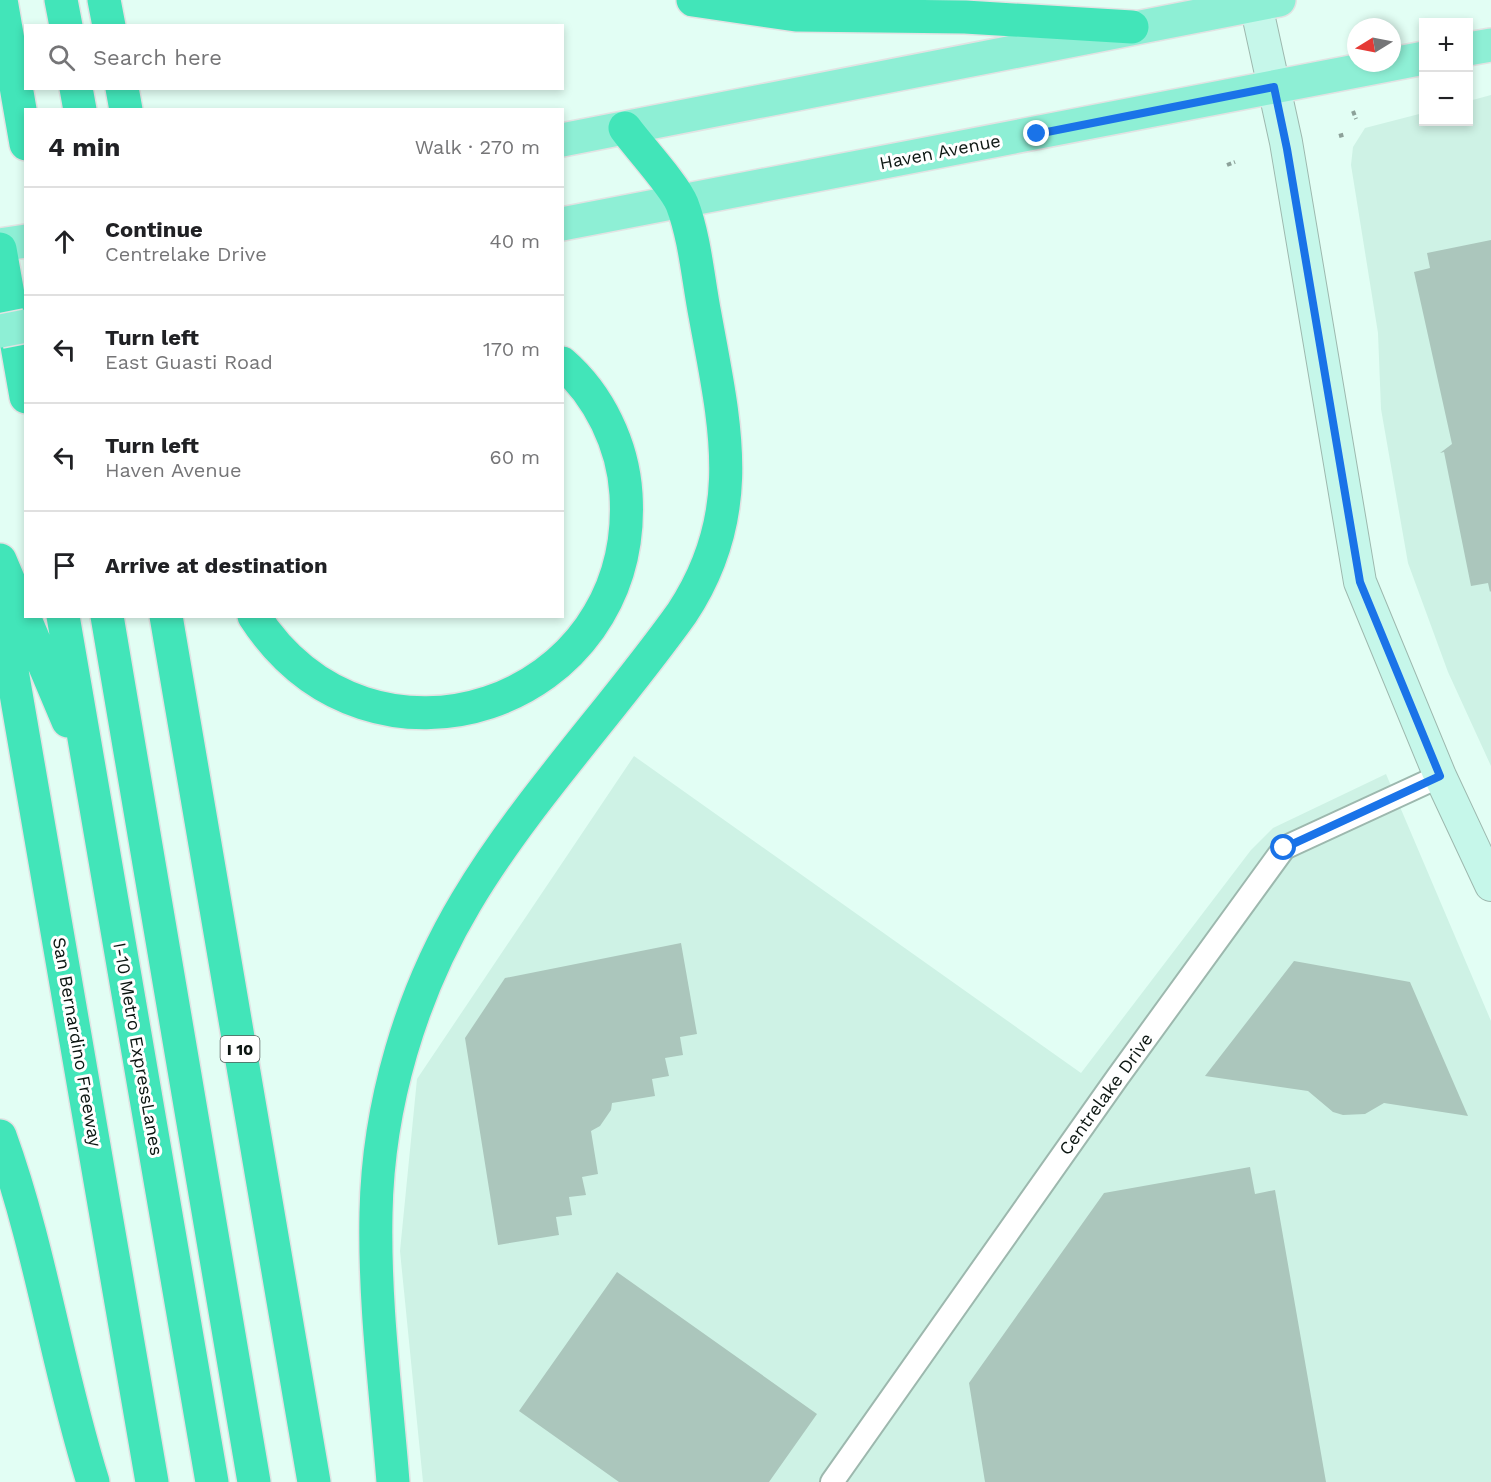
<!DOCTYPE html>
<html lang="en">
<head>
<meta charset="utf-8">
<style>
	:root { --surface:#fff; --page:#f2f2f2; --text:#202124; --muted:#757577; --line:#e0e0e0 }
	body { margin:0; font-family:"Work Sans",sans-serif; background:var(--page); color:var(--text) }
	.controls { position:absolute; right:18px; top:18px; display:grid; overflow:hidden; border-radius:0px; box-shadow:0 3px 9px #0003 }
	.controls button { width:54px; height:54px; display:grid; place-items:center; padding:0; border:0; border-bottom:2px solid var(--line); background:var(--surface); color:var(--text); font:30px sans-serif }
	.compass { position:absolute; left:1347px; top:18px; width:54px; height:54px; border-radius:50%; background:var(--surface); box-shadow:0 3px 9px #0003; rotate:260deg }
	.stop { position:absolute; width:18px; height:18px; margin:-14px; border:4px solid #1a73e8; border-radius:50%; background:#fff }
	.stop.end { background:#1a73e8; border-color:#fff; box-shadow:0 2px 6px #0008 }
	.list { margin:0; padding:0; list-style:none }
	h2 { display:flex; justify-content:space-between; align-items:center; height:78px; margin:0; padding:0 24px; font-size:26px }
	h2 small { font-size:20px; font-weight:400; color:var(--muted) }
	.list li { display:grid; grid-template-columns:39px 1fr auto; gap:18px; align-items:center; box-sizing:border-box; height:108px; padding:0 24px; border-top:2px solid var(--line) }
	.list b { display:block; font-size:22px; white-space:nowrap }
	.list p { margin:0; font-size:20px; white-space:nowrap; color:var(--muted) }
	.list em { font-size:20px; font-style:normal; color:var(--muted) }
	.icon { flex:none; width:33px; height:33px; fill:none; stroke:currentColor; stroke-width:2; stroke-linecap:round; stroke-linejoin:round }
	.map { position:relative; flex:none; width:1491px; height:1482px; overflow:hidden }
	.search { position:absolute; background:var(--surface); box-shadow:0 3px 9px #0003; left:24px; top:24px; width:540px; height:66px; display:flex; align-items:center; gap:15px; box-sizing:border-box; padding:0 21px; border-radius:0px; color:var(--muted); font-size:22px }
	.panel { position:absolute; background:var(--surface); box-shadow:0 3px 9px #0003; left:24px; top:108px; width:540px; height:510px; border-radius:0px }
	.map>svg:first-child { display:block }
	.built { fill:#cef2e5 }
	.building { fill:#abc6bc }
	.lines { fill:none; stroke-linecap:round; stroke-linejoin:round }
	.minor-casing { stroke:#9db8ae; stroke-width:26 }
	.secondary-casing { stroke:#9db8ae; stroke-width:34 }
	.primary-casing { stroke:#e2e3e3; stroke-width:36 }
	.motorway-casing { stroke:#e2e3e3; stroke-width:36 }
	.path { stroke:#8ca199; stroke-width:4; stroke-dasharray:4.5 3; stroke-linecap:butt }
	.minor { stroke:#fff; stroke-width:22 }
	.secondary { stroke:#c6f7ea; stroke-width:32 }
	.primary { stroke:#8eefd5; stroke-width:33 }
	.motorway { stroke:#42e5b9; stroke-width:33 }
	.primary-bridge-casing { stroke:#e2e3e3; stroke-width:36; stroke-linecap:butt }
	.primary-bridge { stroke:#8eefd5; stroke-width:33 }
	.route { stroke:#1a73e8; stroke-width:8 }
	.labels { text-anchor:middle; stroke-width:6; stroke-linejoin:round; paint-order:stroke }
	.shield { fill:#fff; stroke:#555c59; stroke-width:1.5 }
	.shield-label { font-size:16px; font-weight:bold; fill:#0c1612 }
	.street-label { font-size:18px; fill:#0c1612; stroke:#fff }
</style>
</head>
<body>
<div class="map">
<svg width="1491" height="1482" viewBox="0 0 1491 1482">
	<rect width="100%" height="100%" fill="#e2fef4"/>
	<path class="built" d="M1491,95V766L1448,672L1408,563L1381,409L1378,333L1351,165L1353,147L1365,128L1423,113L1424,122H1468L1469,101Z
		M634,756L1081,1073L1251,850L1273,828L1386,774L1491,1021V1482H423L400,1251L417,1079Z"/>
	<path class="building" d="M1491,240V591L1490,592L1488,583L1471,586L1444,452L1440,453L1452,444L1414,272L1430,268L1427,253Z
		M681,943L697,1034L680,1037L683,1055L665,1058L669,1076L652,1079L655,1096L612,1103L611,1110L600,1126L591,1131L598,1174L582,1177L586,1195L569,1197L572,1215L556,1217L559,1235L498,1245L465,1038L505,978Z
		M1294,961L1410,982L1468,1116L1384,1103L1365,1114L1343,1115L1333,1112L1308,1091L1205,1076Z
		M1250,1167L1255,1194L1275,1190L1326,1482H985L969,1383L1104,1193Z
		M617,1272L817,1414L769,1482H619L519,1411Z"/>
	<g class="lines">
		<g class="minor-casing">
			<path id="minor" d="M832,1482L1117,1078L1284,848L1440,776"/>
		</g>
		<g class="secondary-casing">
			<path id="secondary" d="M1256,5L1286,142L1360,582L1440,776L1491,885"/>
		</g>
		<g class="primary-casing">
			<path id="primary" d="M1468,49L1491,45
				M562,140L1279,0
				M562,224L1424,58
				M0,245L26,241"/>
		</g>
		<g class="motorway-casing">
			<path id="motorway" d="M1,0L26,144
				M61,0L66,26
				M104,0L109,26
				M693,0L796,15L965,17L1132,27
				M76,88L80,110
				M122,88L126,110
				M0,249L26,397
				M0,560L68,721
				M0,601L152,1482
				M63,616L212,1482
				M107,616L254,1482
				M166,616L314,1482
				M254,616C371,797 639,706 626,494C623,445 599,395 562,363
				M0,1136C41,1249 57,1368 93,1482
				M393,1482C386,1393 374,1303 376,1213C378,1105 411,994 466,902C526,801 613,710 682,613C748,513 725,425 705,315C698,279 695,238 682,204C675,186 638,146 625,128"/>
		</g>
		<path class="path" d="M1353,111L1356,119
			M1339,136L1346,134
			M1227,165L1235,162"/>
		<use href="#minor" class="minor"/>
		<use href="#secondary" class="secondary"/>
		<use href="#primary" class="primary"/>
		<use href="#motorway" class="motorway"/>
		<g class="primary-bridge-casing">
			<path id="primary-bridge" d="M0,331L26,326"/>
		</g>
		<use href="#primary-bridge" class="primary-bridge"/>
	</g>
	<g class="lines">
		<path class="route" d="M1037,134L1274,87L1287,149L1360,582L1440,776L1284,848"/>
	</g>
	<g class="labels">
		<rect class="shield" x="220.5" y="1036" width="39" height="26" rx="4.5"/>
		<g class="shield-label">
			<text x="240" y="1055">I 10</text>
		</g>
		<g class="street-label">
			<text transform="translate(940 152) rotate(-11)" y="6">Haven Avenue</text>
			<text transform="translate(77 1042) rotate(80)" y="6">San Bernardino Freeway</text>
			<text transform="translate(138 1049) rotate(80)" y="6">I-10 Metro ExpressLanes</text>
			<text transform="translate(1106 1094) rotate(-54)" y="6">Centrelake Drive</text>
		</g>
	</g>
</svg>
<div class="controls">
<button>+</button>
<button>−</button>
</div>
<svg class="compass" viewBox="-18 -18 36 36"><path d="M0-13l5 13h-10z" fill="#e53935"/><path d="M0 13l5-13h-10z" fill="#757577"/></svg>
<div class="stop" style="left:1284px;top:848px"></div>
<div class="stop end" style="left:1037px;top:134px"></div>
<div class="search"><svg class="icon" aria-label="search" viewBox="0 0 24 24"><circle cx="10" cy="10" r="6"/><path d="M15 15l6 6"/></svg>Search here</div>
<section class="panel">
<h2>4 min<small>Walk · 270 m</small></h2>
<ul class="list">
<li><svg class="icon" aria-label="ahead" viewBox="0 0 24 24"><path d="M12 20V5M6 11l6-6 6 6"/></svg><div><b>Continue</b><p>Centrelake Drive</p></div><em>40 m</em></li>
<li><svg class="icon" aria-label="left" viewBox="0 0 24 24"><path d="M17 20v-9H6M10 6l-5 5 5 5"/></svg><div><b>Turn left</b><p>East Guasti Road</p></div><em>170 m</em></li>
<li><svg class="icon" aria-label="left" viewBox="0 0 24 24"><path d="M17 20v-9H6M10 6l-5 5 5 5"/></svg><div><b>Turn left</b><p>Haven Avenue</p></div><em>60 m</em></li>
<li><svg class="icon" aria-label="arrive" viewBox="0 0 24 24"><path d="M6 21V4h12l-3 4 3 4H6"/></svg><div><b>Arrive at destination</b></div></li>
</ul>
</section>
</div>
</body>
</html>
